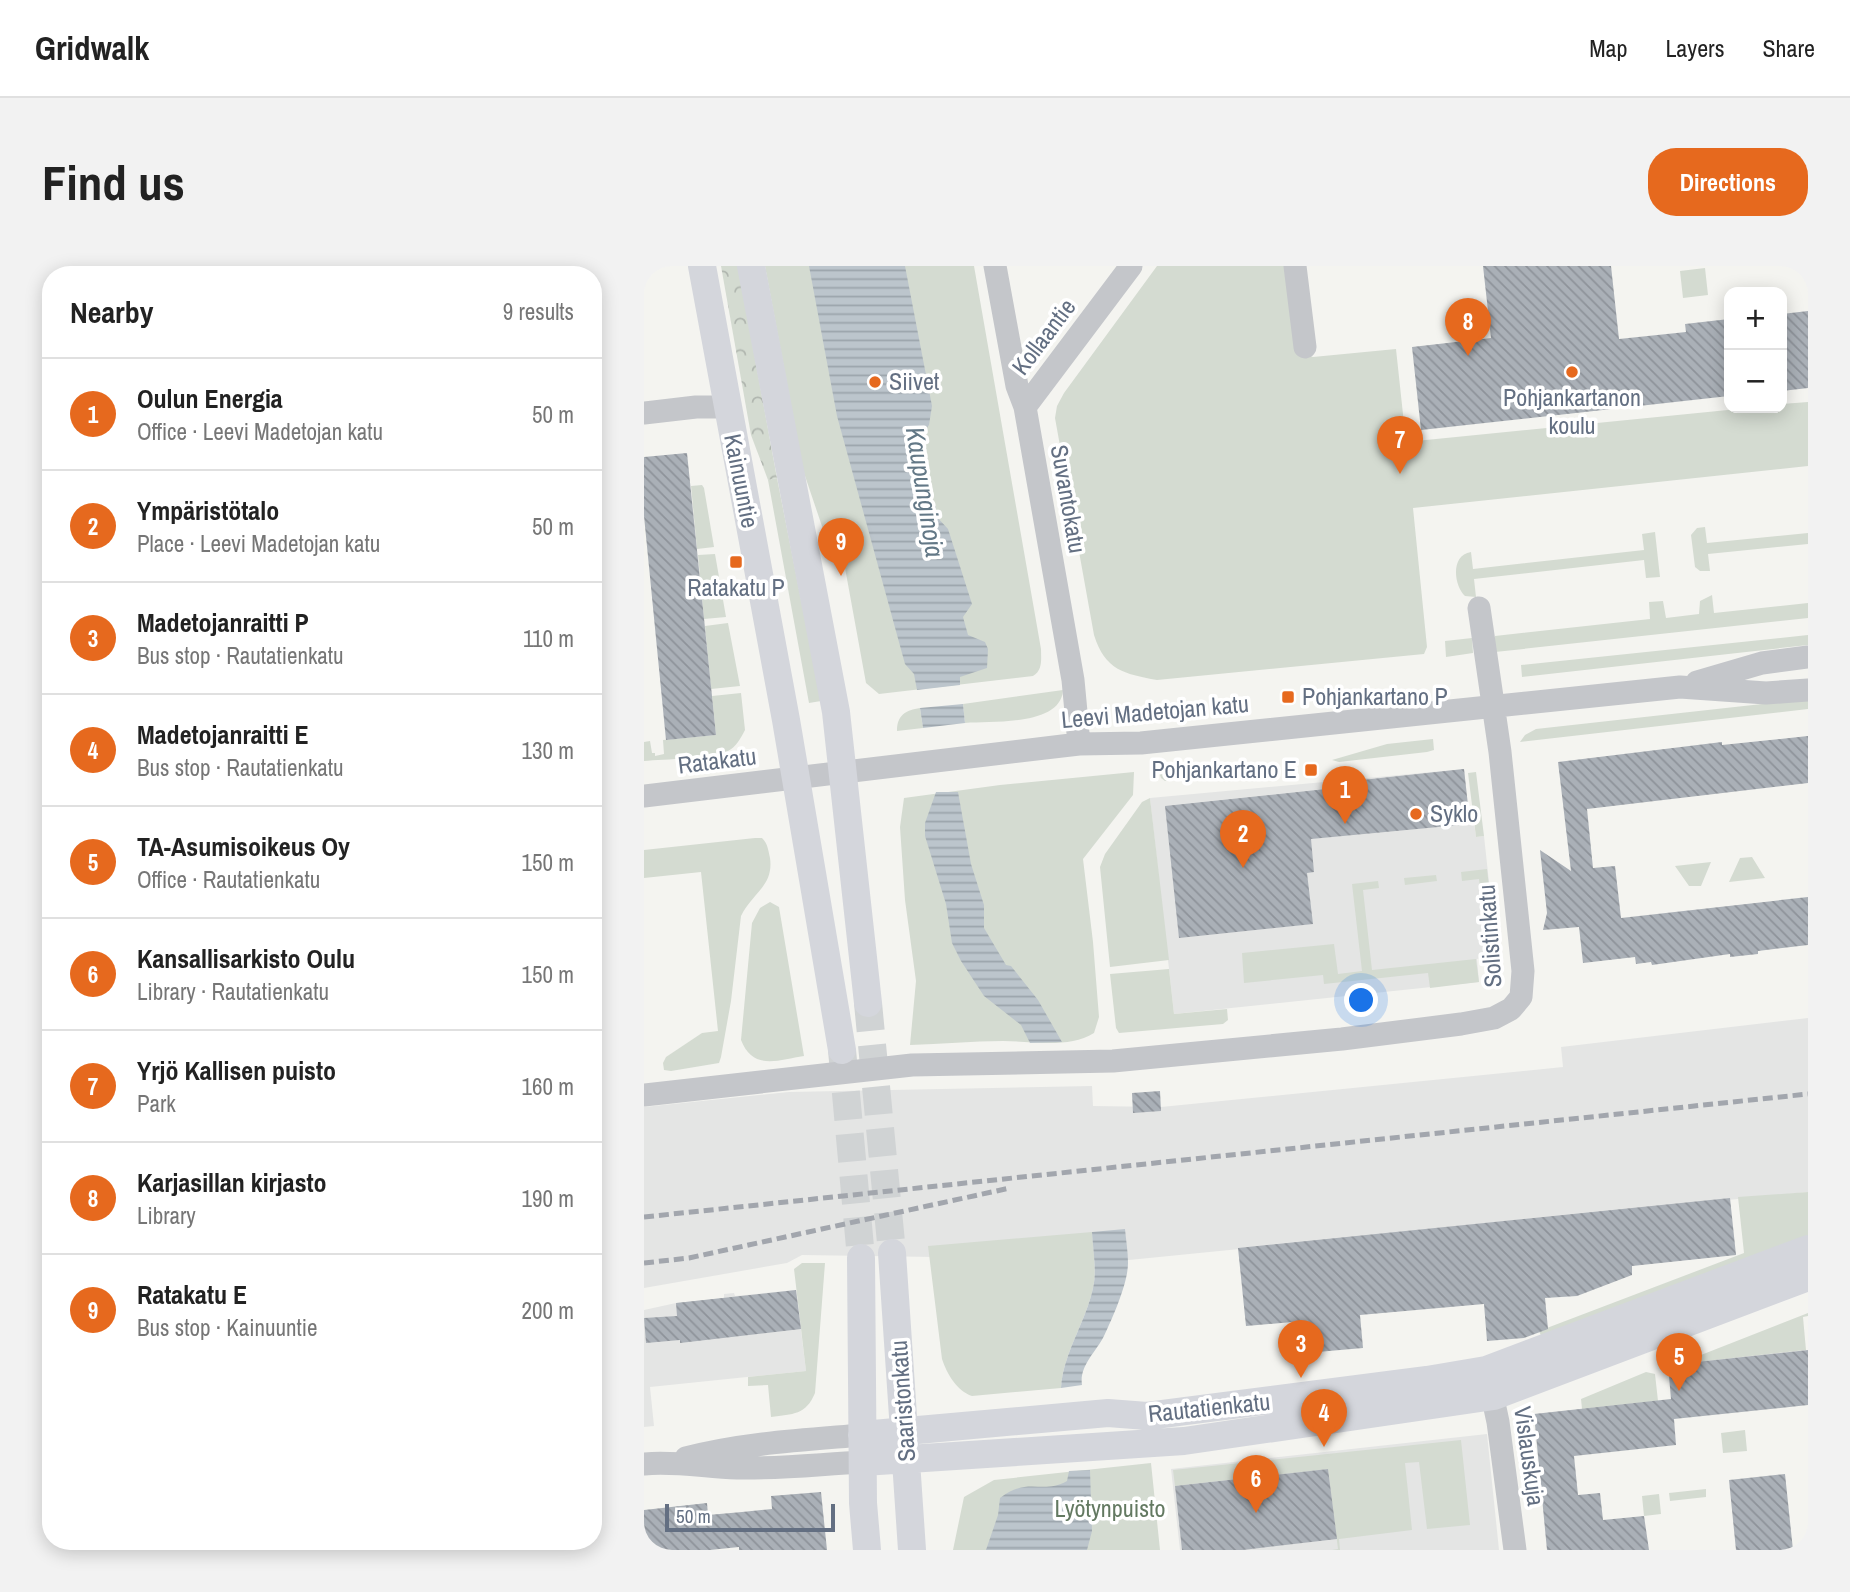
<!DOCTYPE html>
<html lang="en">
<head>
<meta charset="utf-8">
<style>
	:root { --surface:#fff; --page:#f2f2f2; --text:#222; --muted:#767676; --line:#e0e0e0; --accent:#e6691e }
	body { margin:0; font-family:"Archivo Narrow",sans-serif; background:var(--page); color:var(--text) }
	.controls { position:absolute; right:21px; top:21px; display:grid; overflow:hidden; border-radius:14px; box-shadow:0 4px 18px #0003 }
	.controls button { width:63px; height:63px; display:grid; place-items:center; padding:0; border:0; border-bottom:2px solid var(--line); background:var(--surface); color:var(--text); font:35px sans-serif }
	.scale { position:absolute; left:21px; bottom:18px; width:170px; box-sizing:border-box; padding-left:7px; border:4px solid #636f82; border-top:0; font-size:19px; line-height:24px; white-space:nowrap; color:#636f82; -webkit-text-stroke:5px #fff; paint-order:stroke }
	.you { position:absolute; left:718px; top:735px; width:24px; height:24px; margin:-18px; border:5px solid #fff; border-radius:50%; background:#1a73e8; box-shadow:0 0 0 10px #1a73e833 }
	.badge { display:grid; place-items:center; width:46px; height:46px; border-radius:50%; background:var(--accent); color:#fff; font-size:23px; font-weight:700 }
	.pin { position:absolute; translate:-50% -58px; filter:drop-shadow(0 2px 4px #0008) }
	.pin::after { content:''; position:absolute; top:37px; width:24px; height:21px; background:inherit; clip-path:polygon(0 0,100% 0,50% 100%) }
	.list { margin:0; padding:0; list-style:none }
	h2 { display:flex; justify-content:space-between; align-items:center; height:91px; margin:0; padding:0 28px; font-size:30px }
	h2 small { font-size:23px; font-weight:400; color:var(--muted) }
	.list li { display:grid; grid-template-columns:46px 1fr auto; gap:21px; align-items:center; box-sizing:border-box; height:112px; padding:0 28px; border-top:2px solid var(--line) }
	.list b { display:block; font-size:26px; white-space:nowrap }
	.list p { margin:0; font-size:23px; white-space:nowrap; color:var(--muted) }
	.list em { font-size:23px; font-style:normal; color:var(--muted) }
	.map { position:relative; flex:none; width:1164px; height:1284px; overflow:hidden; border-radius:28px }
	header { display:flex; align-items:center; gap:42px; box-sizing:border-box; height:98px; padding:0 35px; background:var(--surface); border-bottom:2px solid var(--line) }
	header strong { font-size:33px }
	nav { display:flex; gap:38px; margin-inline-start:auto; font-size:24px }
	.intro { display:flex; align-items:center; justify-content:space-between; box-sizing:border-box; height:168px; padding:0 42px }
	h1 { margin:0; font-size:49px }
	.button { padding:18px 32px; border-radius:28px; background:var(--accent); color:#fff; font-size:24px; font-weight:700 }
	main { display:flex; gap:42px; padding:0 42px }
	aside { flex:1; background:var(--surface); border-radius:28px; box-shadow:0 4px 18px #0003 }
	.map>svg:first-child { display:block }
	.built { fill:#e4e5e4 }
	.green { fill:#d4dbd1 }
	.forest { fill:url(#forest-crowns) }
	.water { fill:url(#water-rules) }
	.building { fill:url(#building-back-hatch) }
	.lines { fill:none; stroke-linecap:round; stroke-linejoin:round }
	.major-tunnel { stroke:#d0d3d4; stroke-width:28; stroke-dasharray:28 14; stroke-linecap:butt }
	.minor { stroke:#c4c6ca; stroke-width:23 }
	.major { stroke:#d4d6dc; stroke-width:28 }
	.rail { stroke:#a2a6ad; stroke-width:5; stroke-dasharray:10 5; stroke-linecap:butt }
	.poi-dot { fill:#e6691e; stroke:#fff; stroke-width:2.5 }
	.labels { text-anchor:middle; stroke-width:7; stroke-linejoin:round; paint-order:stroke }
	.street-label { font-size:24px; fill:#636f82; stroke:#fff }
	.poi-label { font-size:24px; fill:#636f82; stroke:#fff; text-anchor:start }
	.park-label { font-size:24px; fill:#637961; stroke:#fff }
	.water-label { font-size:26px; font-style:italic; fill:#637886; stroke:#fff }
</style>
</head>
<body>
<header>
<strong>Gridwalk</strong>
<nav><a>Map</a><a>Layers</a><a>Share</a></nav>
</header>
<div class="intro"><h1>Find us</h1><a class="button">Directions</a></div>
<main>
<aside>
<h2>Nearby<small>9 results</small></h2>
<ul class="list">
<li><span class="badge">1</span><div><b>Oulun Energia</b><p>Office · Leevi Madetojan katu</p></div><em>50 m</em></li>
<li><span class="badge">2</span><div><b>Ympäristötalo</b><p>Place · Leevi Madetojan katu</p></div><em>50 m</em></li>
<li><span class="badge">3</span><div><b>Madetojanraitti P</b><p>Bus stop · Rautatienkatu</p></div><em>110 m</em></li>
<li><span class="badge">4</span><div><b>Madetojanraitti E</b><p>Bus stop · Rautatienkatu</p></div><em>130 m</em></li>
<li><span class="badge">5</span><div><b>TA-Asumisoikeus Oy</b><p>Office · Rautatienkatu</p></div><em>150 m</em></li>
<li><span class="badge">6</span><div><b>Kansallisarkisto Oulu</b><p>Library · Rautatienkatu</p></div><em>150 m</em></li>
<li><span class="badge">7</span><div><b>Yrjö Kallisen puisto</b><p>Park</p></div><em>160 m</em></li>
<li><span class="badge">8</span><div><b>Karjasillan kirjasto</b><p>Library</p></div><em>190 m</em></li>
<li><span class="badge">9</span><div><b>Ratakatu E</b><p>Bus stop · Kainuuntie</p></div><em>200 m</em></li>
</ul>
</aside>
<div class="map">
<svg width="1164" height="1284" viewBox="0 0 1164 1284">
	<defs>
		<pattern id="forest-crowns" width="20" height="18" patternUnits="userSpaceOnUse" patternTransform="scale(1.75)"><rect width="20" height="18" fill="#d4dbd1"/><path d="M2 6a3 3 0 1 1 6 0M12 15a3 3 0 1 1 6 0" fill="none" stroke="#b0b6af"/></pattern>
		<pattern id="water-rules" width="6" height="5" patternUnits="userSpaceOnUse" patternTransform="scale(1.75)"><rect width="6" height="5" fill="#bcc5cc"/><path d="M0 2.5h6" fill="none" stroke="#9ca4ab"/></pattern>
		<pattern id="building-back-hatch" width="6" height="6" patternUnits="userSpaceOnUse" patternTransform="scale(1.75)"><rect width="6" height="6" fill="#aab0b7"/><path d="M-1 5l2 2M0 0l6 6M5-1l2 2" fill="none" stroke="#8e939a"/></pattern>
	</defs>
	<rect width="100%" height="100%" fill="#f4f4f0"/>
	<path class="built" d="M820,503L826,557H830L832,571L840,570L853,690L833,693L835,716L530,748L506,532Z
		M1164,752V926L485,994L158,989L143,997L0,1022V841L145,826L448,820L449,840L517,841L919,801L917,781Z
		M152,1024L162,1105L6,1121L10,1160L0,1161V1044L32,1037L80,1032V1028L90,1027L91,1030Z
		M843,1168L855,1284H536L527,1203Z"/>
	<path class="green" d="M121,0H330L397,383C397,393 399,404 389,410L235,428L222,417L197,280L185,281L159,204Z
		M513,0H645L654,86L669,91L752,83L762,176L1104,142H1138V138L1164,136V200L769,242L783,381L780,388L513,414C480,408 461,404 450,369L411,152L413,140L420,127Z
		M1061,2L1064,29L1039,32L1036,5Z
		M133,212L177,435L165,437L124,214Z
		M58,219L60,222L70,281L53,283L47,220Z
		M1061,261L1063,277L1164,267V278L1064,288L1066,305H1056L1051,301L1047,269L1053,262Z
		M1011,266L1016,311L1002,312L1000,294L830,313L832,331L821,330C810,320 806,289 827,286L829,303L1000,284L998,268Z
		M71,288L82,351L60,353L54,289Z
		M1068,329L1070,347L1164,337V352L851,386V370L1006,353L1005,336L1019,335L1022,352L1055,348L1056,335Z
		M84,357L96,420L67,423L61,360Z
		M1164,369V379L878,411L877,399Z
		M828,372L829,387L802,391L801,375Z
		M419,424C417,460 349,455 321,457L319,438Z
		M97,427L101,464C97,472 92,481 84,485C67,493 21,493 0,495V476L6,475L8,487H11V490L20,488L19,474L72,469L68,430Z
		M1164,433V443L876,476L881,469L892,463Z
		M276,442L279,462L253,465C253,449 262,444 276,442Z
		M789,473L790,484L783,486L695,496L688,494L743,478Z
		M544,500L604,503L598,507L521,515L517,512L514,503Z
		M490,506L489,529L439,593L449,676L455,751L450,767C424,783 389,775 359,775C328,775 297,778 266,779L272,715L261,634L256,561L260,532L356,519Z
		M832,506L840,570L832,571L824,507Z
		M506,532L525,694L466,701L456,601L461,588L498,536Z
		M111,572H118C124,578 124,584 126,592C130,620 108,627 97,650L87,735L77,791L75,797L27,805L20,804L19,797L22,791L58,767L74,765L57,606L0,612V584Z
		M1108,591L1121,612L1085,616L1096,592Z
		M1067,596L1057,620H1045L1031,600Z
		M843,603L853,690L843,691L835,613L818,615L817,606Z
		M792,609L793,615L761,619L760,612Z
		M734,615L735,622L719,624L728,704L832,693L835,716L786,722L784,707L680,718L679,709L600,717L598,687L690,678L694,708L718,705L708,618Z
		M126,636L135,641L160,790C134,794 109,805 97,774L108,657L116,642Z
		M525,703L530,748L583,743L584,754L579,758L475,767L472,762L466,708Z
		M1164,926V973L899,1074L895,1065L1100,987L1094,931Z
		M448,966C449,983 453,1006 449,1022C442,1056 419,1087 417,1122L328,1130C313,1125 303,1108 298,1093L284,980Z
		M158,997H181L171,1127C162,1149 149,1148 127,1151L124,1119L104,1120V1111L162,1105L150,1003Z
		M1164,1047V1050L1159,1051L1162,1084L1034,1098Z
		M1002,1106L1011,1108L1014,1135L938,1143L937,1133Z
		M1101,1164L1103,1185L1079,1187L1077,1167Z
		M817,1174L826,1259L783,1263L775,1196L761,1197L768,1264L695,1273L696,1284H688L694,1283L684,1203L531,1220L529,1204Z
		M507,1197L516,1284H309L320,1231L350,1214Z
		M1062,1223V1231L1026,1235L1025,1227Z
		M1015,1228L1017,1248L1000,1250L998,1230Z"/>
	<path class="forest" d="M77,0H94L133,212L124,214L107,169Z"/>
	<path class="water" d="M165,0H261L288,140L285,159L266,183L270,202L281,213L279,223L292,241V250L304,263L328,338L319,351L324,369L341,376L344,383L343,402L316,411V419L273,424L270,408L261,398L193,150Z
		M319,438L321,457L279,462L276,442Z
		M292,526H314L327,598L340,639V662L362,699L367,700L394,734L418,776L386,777L377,759L340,730L317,695L308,677L302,638L281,570V557Z
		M481,963C482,974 484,986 484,997C484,1017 469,1051 460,1070C452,1086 435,1100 438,1119L417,1122C419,1087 442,1056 449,1022C453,1006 449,983 448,966Z
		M446,1204L448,1265L443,1284H342L354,1249L356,1232C384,1210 398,1229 423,1215L425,1205Z"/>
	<path class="building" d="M839,0H967L975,73L1042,66L1041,58L1085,53V130L777,164L768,81L847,72Z
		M1164,45V122L1138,125V48Z
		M43,187L72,469L22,474L0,250V191Z
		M1164,470V517L943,543L949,602L971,600L977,652L1164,631V679L1114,685V688L1086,691V688L1008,699L1007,696L992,698L991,691L939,697L935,661L899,664L903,647L896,584L927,605L914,496L1078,476V479Z
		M820,503L826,558L667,573L670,606L663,607L669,658L535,672L521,540L682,523L681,518Z
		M516,825L517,845L489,847L488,827Z
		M1086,932L1092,989L988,1000V1009L933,1030L901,1032L904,1063L880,1072L843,1075L840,1038L716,1049L719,1082L662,1087L660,1055L602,1060L594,982Z
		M152,1024L157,1063L36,1077V1074L2,1077L0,1052L33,1050L32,1037Z
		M1164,1084V1139L1030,1153L1032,1179L930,1190L934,1229L956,1227L959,1254L1000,1250L1005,1284H903L890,1148L1027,1133L1024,1099Z
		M684,1203L693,1273L599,1284H538L531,1220Z
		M1141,1208L1149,1284H1092L1085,1214Z
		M177,1226L183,1284H95V1281L66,1284H0V1244L63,1237L64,1249L98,1246L128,1243L127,1230Z"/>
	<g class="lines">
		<path class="major-tunnel" d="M224,737L248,987
			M198,784L217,992"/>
		<path class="minor" d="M351,0L373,120L381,141L429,414L435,478
			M651,0L661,81
			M381,141L487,0
			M0,147L52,141H83
			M1053,416L1118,397L1164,391
			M0,530L435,478L497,477L1036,421L1122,427L1164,424
			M0,829L268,799L469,795L698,773L817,758L850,752L867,743L877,731L879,705L856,486L835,342
			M845,1114L854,1156L871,1284
			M42,1192C100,1177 159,1174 218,1169
			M0,1198C31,1195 61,1201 93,1202C135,1203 177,1198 219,1196"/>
		<path class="major" d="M58,0L142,454L198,784
			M107,0L192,446L224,737
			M248,987L268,1284
			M217,992L219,1237L223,1284
			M218,1169L464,1147L503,1150L783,1114L842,1104L1164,983
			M219,1196L540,1175L850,1130L1164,1011"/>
		<path class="rail" d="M0,951L1164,828
			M0,997L45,992L366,922"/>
	</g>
	<g class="poi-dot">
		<circle cx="928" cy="106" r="7"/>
		<circle cx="231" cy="116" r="7"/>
		<rect x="85" y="289" width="14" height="14" rx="3.5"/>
		<rect x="637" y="424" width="14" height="14" rx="3.5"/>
		<rect x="660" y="497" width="14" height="14" rx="3.5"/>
		<circle cx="772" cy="548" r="7"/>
	</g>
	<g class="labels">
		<g class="street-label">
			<text transform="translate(400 71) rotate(-53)" y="8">Kollaantie</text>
			<text transform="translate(97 215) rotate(79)" y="8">Kainuuntie</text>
			<text transform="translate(424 233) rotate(80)" y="8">Suvantokatu</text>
			<text transform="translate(511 446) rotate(-5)" y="8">Leevi Madetojan katu</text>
			<text transform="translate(73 495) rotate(-7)" y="8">Ratakatu</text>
			<text transform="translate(846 670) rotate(-94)" y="8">Solistinkatu</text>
			<text transform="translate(259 1135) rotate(-94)" y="8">Saaristonkatu</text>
			<text transform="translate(565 1142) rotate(-6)" y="8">Rautatienkatu</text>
			<text transform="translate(885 1190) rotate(82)" y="8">Vislauskuja</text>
		</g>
		<g class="poi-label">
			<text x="245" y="124">Siivet</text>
			<text x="928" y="140" text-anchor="middle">Pohjankartanon<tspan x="928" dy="28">koulu</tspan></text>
			<text x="92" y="330" text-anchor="middle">Ratakatu P</text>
			<text x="658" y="439">Pohjankartano P</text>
			<text x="653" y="512" text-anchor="end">Pohjankartano E</text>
			<text x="786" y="556">Syklo</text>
		</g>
		<g class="park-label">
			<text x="466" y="1251">Lyötynpuisto</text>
		</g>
		<g class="water-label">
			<text transform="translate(281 226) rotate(81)" y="9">Kaupunginoja</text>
		</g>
	</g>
</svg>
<div class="controls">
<button>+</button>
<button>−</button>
</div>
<div class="scale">50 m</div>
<div class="you"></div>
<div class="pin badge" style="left:701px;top:558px">1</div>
<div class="pin badge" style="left:599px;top:602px">2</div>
<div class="pin badge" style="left:657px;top:1112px">3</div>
<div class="pin badge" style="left:680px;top:1181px">4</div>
<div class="pin badge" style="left:1035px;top:1125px">5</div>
<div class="pin badge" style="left:612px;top:1247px">6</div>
<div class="pin badge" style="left:756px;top:208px">7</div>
<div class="pin badge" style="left:824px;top:90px">8</div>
<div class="pin badge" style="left:197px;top:310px">9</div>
</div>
</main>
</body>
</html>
